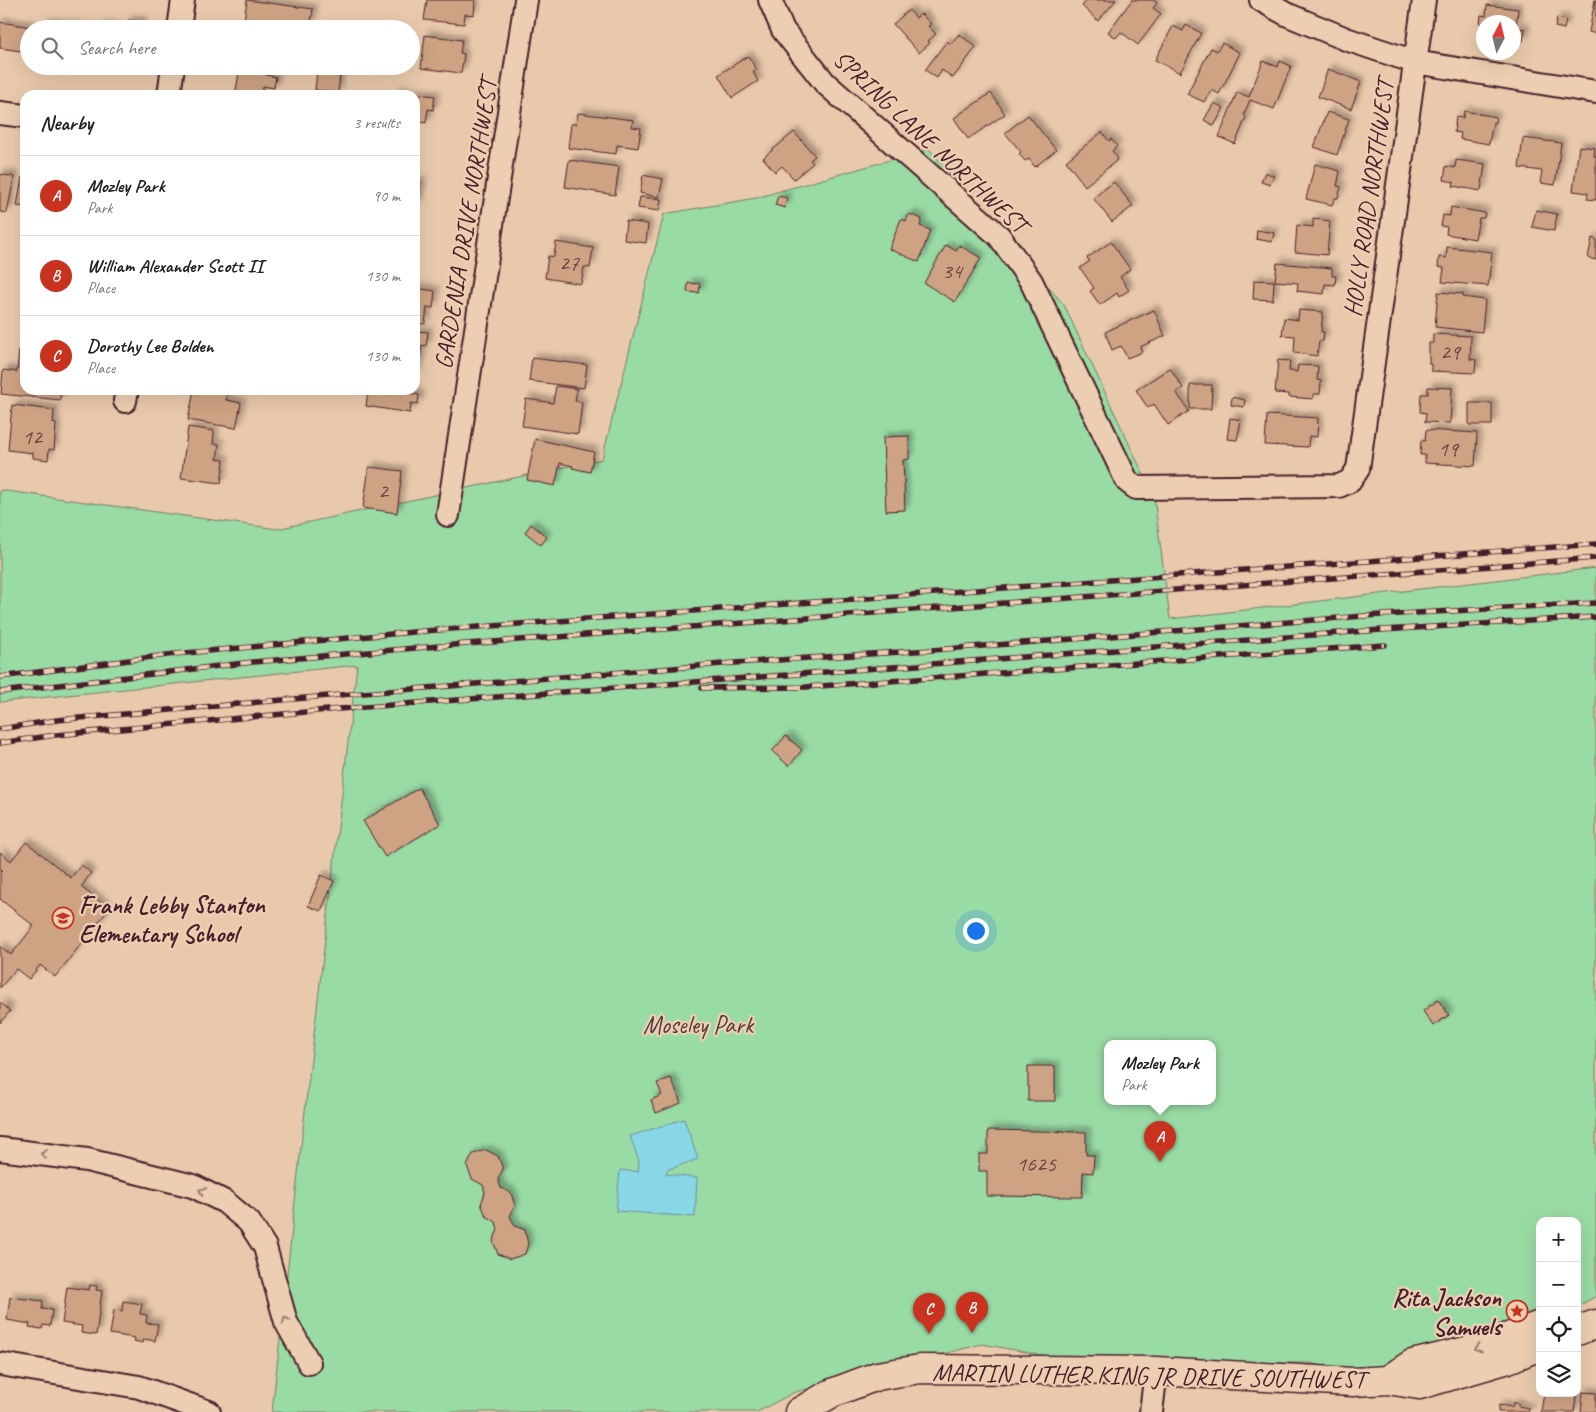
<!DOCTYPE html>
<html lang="en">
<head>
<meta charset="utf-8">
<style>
	:root { --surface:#fff; --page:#f6f6f6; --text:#202124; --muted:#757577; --line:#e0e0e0; --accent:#c8321e }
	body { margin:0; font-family:Caveat,sans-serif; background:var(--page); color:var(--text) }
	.controls { position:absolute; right:15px; bottom:15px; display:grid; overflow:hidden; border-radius:10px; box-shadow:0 5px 20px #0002 }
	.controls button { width:45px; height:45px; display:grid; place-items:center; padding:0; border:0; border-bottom:1px solid var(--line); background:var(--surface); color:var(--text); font:25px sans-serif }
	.compass { position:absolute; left:1476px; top:15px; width:45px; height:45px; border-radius:50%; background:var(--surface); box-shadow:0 5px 20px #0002; rotate:7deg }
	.you { position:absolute; left:975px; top:930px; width:18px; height:18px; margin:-12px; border:4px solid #fff; border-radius:50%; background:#1a73e8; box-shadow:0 0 0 8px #1a73e833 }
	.badge { display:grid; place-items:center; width:32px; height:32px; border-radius:50%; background:var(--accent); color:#fff; font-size:16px; font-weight:700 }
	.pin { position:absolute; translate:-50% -41px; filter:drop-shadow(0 1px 2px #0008) }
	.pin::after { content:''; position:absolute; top:26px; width:18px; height:15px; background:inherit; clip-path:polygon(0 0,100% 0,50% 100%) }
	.popup { position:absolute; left:1104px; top:1040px; width:112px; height:65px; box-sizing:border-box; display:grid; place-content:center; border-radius:10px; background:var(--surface); filter:drop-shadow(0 1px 4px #0005); font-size:16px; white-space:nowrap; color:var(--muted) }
	.popup b { font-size:19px; color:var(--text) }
	.popup::after { content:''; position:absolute; left:50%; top:100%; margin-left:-10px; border:10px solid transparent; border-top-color:var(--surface) }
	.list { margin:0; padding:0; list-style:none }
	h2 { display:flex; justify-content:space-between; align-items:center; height:65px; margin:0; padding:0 20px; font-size:21px }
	h2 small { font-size:16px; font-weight:400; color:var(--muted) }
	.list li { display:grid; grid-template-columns:32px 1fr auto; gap:15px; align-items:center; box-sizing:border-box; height:80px; padding:0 20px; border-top:1px solid var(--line) }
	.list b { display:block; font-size:19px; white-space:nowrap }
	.list p { margin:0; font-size:16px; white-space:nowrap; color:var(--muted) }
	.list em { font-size:16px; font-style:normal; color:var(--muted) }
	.icon { flex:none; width:28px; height:28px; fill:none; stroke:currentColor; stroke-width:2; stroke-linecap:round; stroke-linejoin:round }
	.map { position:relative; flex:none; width:1596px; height:1412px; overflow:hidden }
	.search { position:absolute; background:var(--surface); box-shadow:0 5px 20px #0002; left:20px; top:20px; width:400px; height:55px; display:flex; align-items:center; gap:12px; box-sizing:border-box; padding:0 18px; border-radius:28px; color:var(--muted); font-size:19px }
	.panel { position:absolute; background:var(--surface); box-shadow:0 5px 20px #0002; left:20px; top:90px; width:400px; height:305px; border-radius:15px }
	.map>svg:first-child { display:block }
	.green { fill:#99dba5; stroke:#727d68; fill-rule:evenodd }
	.water { fill:#88d7e6; stroke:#6f8d9b }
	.building { fill:#cea383; stroke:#4a1f2b; filter:url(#shadow) }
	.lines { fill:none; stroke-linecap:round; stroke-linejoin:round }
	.minor-casing { stroke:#4a1f2b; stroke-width:26 }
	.secondary-casing { stroke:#4a1f2b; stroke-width:31 }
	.minor { stroke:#eccfb2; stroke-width:22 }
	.secondary { stroke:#eccfb2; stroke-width:28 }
	.rail-casing { stroke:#4a1f2b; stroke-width:5.5 }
	.rail { stroke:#eccfb2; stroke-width:4; stroke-dasharray:11; stroke-linecap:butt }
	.oneway { stroke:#9b776e }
	.labels { text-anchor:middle; stroke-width:4.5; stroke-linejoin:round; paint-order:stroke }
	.number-label { font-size:22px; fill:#6b4041 }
	.street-label { font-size:25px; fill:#4a1f2b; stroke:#eccfb2 }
	.poi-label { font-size:25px; font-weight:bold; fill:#4a1f2b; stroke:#eccfb2; text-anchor:start }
	.park-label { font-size:25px; fill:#563b3d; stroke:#eccfb2 }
</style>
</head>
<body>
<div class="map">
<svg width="1596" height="1412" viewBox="0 0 1596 1412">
	<defs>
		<filter id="shadow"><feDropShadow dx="4.5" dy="-4.5" stdDeviation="2.5" flood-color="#0004"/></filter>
	</defs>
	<rect width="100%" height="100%" fill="#e9c9ab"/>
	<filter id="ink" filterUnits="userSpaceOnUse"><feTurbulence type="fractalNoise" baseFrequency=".02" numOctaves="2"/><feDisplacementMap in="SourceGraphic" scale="10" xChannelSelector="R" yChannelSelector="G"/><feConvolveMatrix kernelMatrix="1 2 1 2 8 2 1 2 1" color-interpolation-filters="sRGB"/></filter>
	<g filter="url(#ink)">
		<path class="green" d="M929,149L1064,305L1154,497L1170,619L1596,568V1296L1577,1307V1221H1540V1328L1431,1391L1310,1363H1084L982,1344L795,1392L757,1412H272L302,1137L357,665L0,702V490L277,529L602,459L664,214L756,198ZM1108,1043H1212V1101H1108Z"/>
		<path class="water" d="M684,1119L698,1159L667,1170L666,1174L697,1178L695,1217L616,1211L620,1170L638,1172L639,1161L630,1136Z"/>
		<path class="building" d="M247,0L313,9L310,27L284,24L283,29H252L243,27Z
			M427,0H475L474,15L465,14L464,24L424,20Z
			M1087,0H1116L1098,21L1082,6Z
			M1132,0H1153L1157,3L1153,8L1161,14L1138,45L1121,32L1116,38L1108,32Z
			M1595,0H1596V34L1589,32Z
			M1487,5L1518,9L1516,28L1525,29L1523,41L1514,39V22L1480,24L1481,15L1486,16Z
			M909,10L916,18L921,14L931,24L928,26L936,34L928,41L930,43L919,53L893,24Z
			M1557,18L1566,20L1564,29L1555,27Z
			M128,20L143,22L142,29H126Z
			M0,22L31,27V29H29L27,52L0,48Z
			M46,22L48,23L94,29H45Z
			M101,25L115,27L114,29H101Z
			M1186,25L1201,33L1180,73L1155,60L1173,26L1183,31Z
			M959,34L976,47L953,78L942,70L937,78L925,70L947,41L951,44Z
			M425,35L462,40L460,53L464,54L461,73L421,68Z
			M1222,43L1240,53L1219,94L1211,90L1204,102L1187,94L1211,48L1217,51Z
			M748,56L757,70L753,72L758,81L732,98L718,75Z
			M1263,61L1278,67L1280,61L1291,66L1274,109L1250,100L1244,114L1246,117L1235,144L1219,137L1237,92L1249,97Z
			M240,66H268L266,75L276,77L274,88L263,86L261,95H233V91H236Z
			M1328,69L1361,82L1351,109L1318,97Z
			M317,71L340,74L338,93L315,90Z
			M396,91L435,96L433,110L428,109L426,123L415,121V95H395Z
			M991,93L1005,114L968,139L954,118Z
			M1214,103L1224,108L1214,126L1204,120Z
			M1464,111L1496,117L1495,123L1493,122L1489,144L1460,139L1461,133L1454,132L1456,117L1463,118Z
			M1327,112L1349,119L1337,155L1314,147Z
			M578,113L633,120L632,127L641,128L638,148L617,145L616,154L568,148L571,124H576Z
			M1028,115L1056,150L1035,167L1029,159L1025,161L1019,154L1021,152L1005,133Z
			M794,132L815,156L810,160L813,163L794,179L782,166L775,172L763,158Z
			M1102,132L1109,141L1111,139L1117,146L1112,151L1117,157L1116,161L1085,186L1066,161Z
			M1523,138L1561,143L1555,185L1540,183L1542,171L1519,168Z
			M1579,146L1595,148L1594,156H1596V200L1587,199L1588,193L1573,191Z
			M569,160L619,167L615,195L565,187Z
			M1456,160L1485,164L1481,191L1453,186L1454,182L1444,180L1446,166L1455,168Z
			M1315,164L1340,171L1337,186L1341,187L1338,198H1335L1332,205L1306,199Z
			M1265,172L1274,176L1270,185L1261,182Z
			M0,174L14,177L7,213L0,212Z
			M643,175L663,179L659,197L640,193Z
			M22,177H25V207L17,206Z
			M415,181H421L419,204H415Z
			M1114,182L1133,206L1112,222L1093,198Z
			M778,196L787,198L785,208L775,205Z
			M640,197L661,199L659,211L638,208Z
			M1451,207L1485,213L1484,218H1479L1475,239L1446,234L1447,227L1441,226L1443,215L1450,216Z
			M1536,210L1557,214L1554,231L1532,227Z
			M909,214L922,219L920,226L930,230L919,262L889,249L901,219L906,221Z
			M1313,219L1330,221L1327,255L1295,252L1297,225L1313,227Z
			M626,221L648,224L646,243L624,240Z
			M1257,230L1274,233L1272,242L1256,239Z
			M1592,238L1596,239V260L1588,258Z
			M556,242L593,248L590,268L584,267L581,284L545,278L548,256L554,257Z
			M1111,242L1130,269L1120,277L1129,290L1119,297L1117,293L1100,305L1090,291L1094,288L1080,268L1090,261L1087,258Z
			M946,245L956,251L959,245L981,258L955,302L924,283Z
			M1447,247L1492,252L1488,286L1442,282L1444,268L1438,267L1439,257L1446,258Z
			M1277,263L1332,268V276H1336L1335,285L1325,284L1324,294L1297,291L1298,283L1275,281Z
			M1254,280L1274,281L1273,300L1253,299Z
			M688,283L700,284L699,293L687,292Z
			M415,288L435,291L433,308L427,307L425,324L415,323Z
			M1438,292L1463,294V297L1485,300L1482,332L1435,327Z
			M1154,310L1165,336L1140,347L1142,352L1127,358L1121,346L1112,350L1105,332Z
			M1299,310L1323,312L1321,332H1324L1323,341H1319L1317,356L1294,353L1295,336L1282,335L1284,318L1298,320Z
			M415,331L428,332L426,346L422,345L418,373L415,372Z
			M1433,334L1471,336L1470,359L1476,360L1475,373L1431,371V364H1429V343H1433Z
			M19,349L25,350V390H61L60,400L1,394L3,370L17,372Z
			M532,358L587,365L584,388L529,381Z
			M1278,360L1290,361L1289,371L1297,372L1298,365L1318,366L1317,380L1321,381L1320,394H1313V399L1289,397V394L1275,393Z
			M1170,368L1183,388L1176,392L1189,411L1168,425L1154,404L1148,408L1136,390Z
			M1190,385H1212L1211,409H1190Z
			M556,386L577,389L575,401L582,402L578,434L522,426L526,399L553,403Z
			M1428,387L1452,388L1450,423L1425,422L1426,413L1420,412L1421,394H1428Z
			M194,390H228L226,400L241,403L236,428L188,420Z
			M368,390H413L412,394L419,395L418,404L411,403L410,413L366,406Z
			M1232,397L1245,400L1244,407L1231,405Z
			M1469,403H1492V425H1469Z
			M12,405L54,410L53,423L56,424L54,450L49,449L48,460L33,458V453L8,450Z
			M1267,415L1318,418L1317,437L1309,436L1308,447L1265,445Z
			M1230,418L1241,420L1237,440L1227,439Z
			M188,427L214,431L213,444H219L217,459L224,460L221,483L181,478Z
			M1426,430L1477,433L1475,466L1425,463V455H1420L1421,440L1425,441Z
			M909,436V459L903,460L905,510L886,511L883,437Z
			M535,439L594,452L590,472L572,468L573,466L560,463L555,486L527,480Z
			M369,467L402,471L397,513L363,508Z
			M531,524L547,537L541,545L525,532Z
			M786,736L802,750L789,766L772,751Z
			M419,788L440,824L385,857L363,821Z
			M26,842L71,878L81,865L91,873L81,887L109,909L55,977L40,965L29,979L16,969L0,988V946L11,955L34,926L0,899V872L2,870L0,869V852L11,861Z
			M321,875L334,881L321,911L308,906Z
			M1438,1000L1449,1015L1433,1026L1423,1011Z
			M0,1002L10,1011L0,1023Z
			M1028,1066H1055V1101H1028Z
			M671,1078L681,1103L656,1113L651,1100L662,1095L657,1083Z
			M988,1130L1086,1132V1155H1094L1093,1173L1083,1172L1082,1197L987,1196V1171H979V1154H988Z
			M486,1150L498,1156L503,1169L498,1179L501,1188L511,1193L515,1206L510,1216L515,1226L525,1230L528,1244L525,1254L510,1259L498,1254L493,1241L498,1230L496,1222L486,1216L481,1204L485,1193L483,1185L472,1179L467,1166L473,1154Z
			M90,1285L97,1286L96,1290L102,1291L96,1335L81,1333L82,1326L62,1323L67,1287L89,1290Z
			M10,1297L43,1301L42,1309L52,1310L50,1326L43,1325L42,1329L29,1327L30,1324L7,1320Z
			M123,1301L142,1304L140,1314L147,1315L146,1323L158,1324L155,1341L144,1339L143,1343L134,1341L135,1338L110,1334L114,1310L122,1311Z
			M1583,1392L1596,1393V1412H1581Z
			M1544,1393L1576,1395L1574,1412H1541Z
			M1513,1403H1518V1406L1529,1408L1528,1412H1498L1499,1405L1512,1407Z"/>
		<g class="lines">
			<g class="minor-casing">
				<path id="minor" d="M770,0L783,30L825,83L999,236L1031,281L1127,481L1136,488L1339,486L1350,481L1358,469L1424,0
					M1261,0L1286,14L1346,39L1415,62L1596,92
					M179,29L183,0
					M169,95L173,66
					M0,113L25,116
					M125,401L127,390
					M448,515L526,0
					M0,1149L87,1160L193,1186L225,1202L249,1222L265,1247L286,1322L309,1363
					M0,1364L139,1387L209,1412
					M1151,1412L1156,1371"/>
			</g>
			<g class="secondary-casing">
				<path id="secondary" d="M1577,1331L1596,1324
					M1388,1380L1412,1364L1482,1347L1540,1325
					M799,1412L832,1393L877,1376L920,1369L1156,1371L1353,1382L1388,1380L1419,1385L1508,1359L1540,1346"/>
			</g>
			<use href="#minor" class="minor"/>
			<use href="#secondary" class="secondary"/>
			<g class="rail-casing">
				<path id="rail" d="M0,677L175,654L424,631L1596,544
					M702,688L806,687L1385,645
					M0,692L253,662L427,647L1596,558
					M0,729L57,720L351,694L735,663L946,649L1364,616L1596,603
					M0,743L56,735L339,709L1366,631L1596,617"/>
			</g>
			<use href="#rail" class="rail"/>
		</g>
		<defs><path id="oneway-chevron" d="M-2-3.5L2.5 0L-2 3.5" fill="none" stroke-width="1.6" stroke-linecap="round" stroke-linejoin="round" transform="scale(1.25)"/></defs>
		<g class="oneway">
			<use href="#oneway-chevron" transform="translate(44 1154) rotate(-173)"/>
			<use href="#oneway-chevron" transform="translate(202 1191) rotate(-154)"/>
			<use href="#oneway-chevron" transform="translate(286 1320) rotate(-111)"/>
			<use href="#oneway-chevron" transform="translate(1478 1348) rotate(165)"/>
		</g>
	</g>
	<defs>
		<g id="school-ring" transform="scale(1.125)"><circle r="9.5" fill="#eccfb2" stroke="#c8321e" stroke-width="1.5"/><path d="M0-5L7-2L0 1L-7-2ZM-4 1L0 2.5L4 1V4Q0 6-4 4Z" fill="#c8321e"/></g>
		<g id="sight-ring" transform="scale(1.125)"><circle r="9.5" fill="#eccfb2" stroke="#c8321e" stroke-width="1.5"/><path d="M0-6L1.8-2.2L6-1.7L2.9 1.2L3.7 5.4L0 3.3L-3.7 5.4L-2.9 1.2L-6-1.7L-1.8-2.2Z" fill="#c8321e"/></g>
	</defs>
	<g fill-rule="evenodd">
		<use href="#school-ring" x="63" y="918"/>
		<use href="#sight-ring" x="1517" y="1311"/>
	</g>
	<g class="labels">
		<g class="number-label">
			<text x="569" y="270">27</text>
			<text x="952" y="278">34</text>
			<text x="1450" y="359">29</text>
			<text x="32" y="444">12</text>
			<text x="1448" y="456">19</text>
			<text x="383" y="498">2</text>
			<text x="1036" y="1171">1625</text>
		</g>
		<g class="street-label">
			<text transform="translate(931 141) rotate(43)" y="9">SPRING LANE NORTHWEST</text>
			<text transform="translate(1368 198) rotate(-82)" y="9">HOLLY ROAD NORTHWEST</text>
			<text transform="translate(465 224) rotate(-81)" y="9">GARDENIA DRIVE NORTHWEST</text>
			<text transform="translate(1149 1375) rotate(1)" y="9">MARTIN LUTHER KING JR DRIVE SOUTHWEST</text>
		</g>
		<g class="poi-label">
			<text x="79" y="913">Frank Lebby Stanton<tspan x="79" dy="29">Elementary School</tspan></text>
			<text x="1501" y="1306" text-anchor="end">Rita Jackson<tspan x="1501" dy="29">Samuels</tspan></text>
		</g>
		<g class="park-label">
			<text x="698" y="1033">Moseley Park</text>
		</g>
	</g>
</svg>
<div class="controls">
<button>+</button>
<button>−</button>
<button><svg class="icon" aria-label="locate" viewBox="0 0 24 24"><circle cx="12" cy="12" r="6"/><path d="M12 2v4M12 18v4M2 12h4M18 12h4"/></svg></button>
<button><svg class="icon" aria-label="layers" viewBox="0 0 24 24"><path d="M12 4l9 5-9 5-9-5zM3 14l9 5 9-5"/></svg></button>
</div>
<svg class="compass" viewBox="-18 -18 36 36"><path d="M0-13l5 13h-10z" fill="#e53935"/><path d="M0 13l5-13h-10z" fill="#757577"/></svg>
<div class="you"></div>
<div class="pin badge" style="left:1160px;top:1162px">A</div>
<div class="popup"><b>Mozley Park</b>Park</div>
<div class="pin badge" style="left:972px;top:1333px">B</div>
<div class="pin badge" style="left:929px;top:1334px">C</div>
<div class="search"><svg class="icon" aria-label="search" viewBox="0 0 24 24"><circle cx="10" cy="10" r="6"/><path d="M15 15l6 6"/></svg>Search here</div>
<section class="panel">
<h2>Nearby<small>3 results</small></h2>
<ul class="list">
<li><span class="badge">A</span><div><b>Mozley Park</b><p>Park</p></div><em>90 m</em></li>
<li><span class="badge">B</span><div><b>William Alexander Scott II</b><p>Place</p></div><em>130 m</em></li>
<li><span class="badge">C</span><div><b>Dorothy Lee Bolden</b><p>Place</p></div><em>130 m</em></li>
</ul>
</section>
</div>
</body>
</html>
